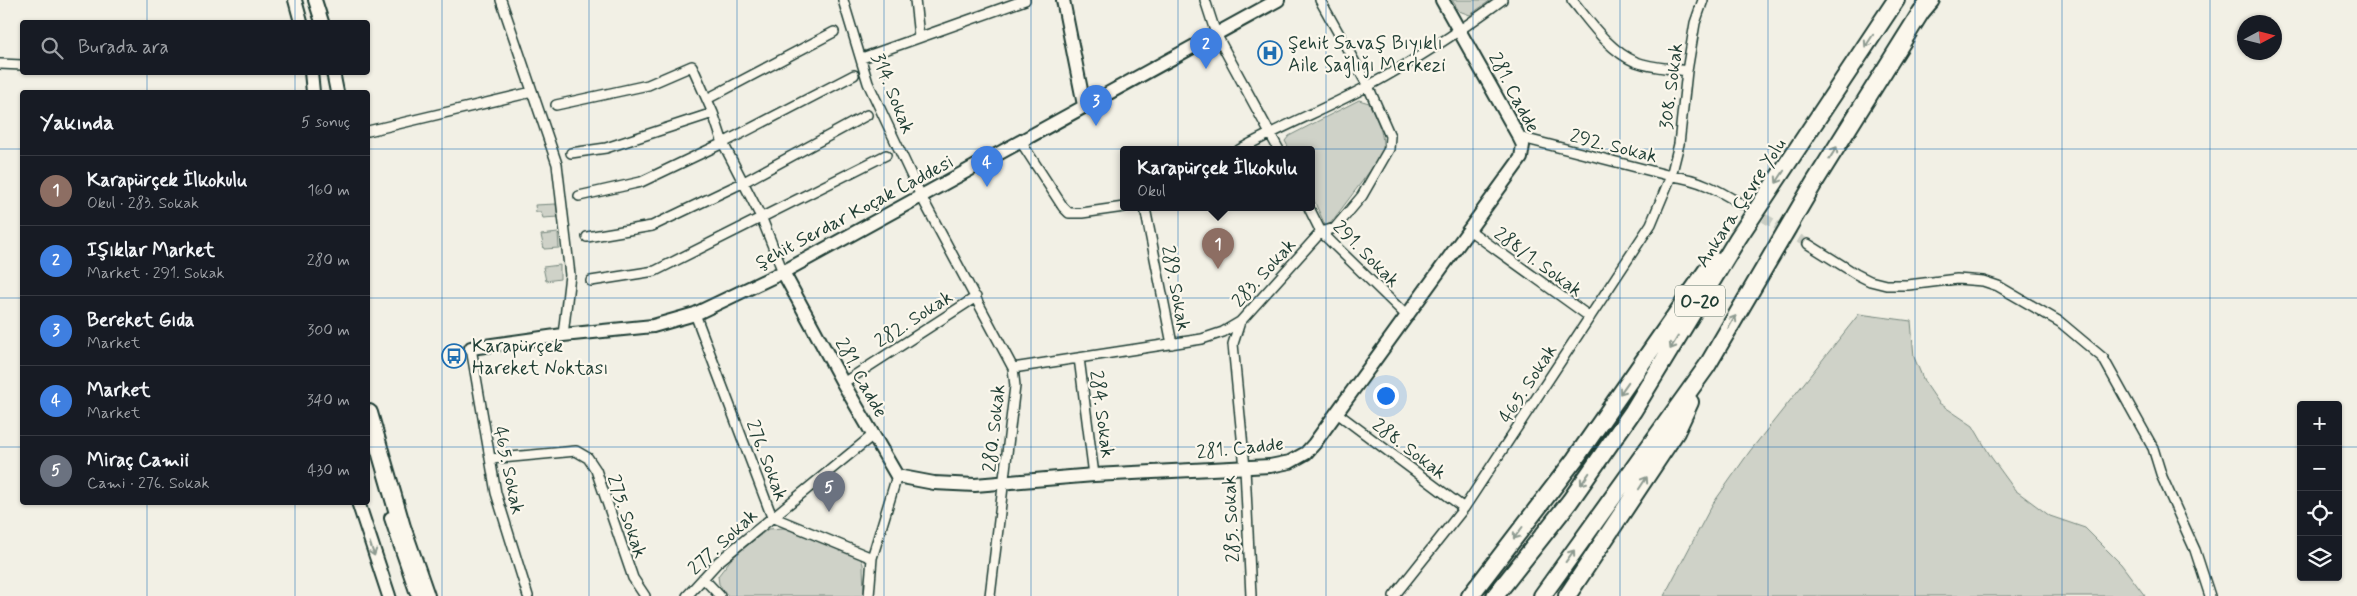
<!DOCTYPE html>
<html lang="tr">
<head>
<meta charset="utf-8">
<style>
	:root { --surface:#171b24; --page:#20242c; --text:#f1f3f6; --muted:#9ea1a6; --line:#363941; --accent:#ea580c }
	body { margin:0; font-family:Mynerve,sans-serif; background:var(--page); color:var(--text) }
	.controls { position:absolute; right:15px; bottom:15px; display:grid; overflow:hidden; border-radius:5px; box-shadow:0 1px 4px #0004 }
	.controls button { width:45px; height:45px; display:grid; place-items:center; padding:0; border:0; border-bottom:1px solid var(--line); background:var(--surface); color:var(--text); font:25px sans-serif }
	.compass { position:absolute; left:2237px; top:15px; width:45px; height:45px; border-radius:50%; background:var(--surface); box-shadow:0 1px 4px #0004; rotate:83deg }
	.you { position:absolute; left:1385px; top:395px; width:18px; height:18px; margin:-12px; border:4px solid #fff; border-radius:50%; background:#1a73e8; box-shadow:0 0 0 8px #1a73e833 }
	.badge { display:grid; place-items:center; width:32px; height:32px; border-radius:50%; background:var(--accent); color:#fff; font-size:16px; font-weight:700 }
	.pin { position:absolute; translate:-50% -41px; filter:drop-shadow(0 1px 2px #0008) }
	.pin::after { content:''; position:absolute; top:26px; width:18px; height:15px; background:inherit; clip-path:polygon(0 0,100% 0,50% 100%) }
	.popup { position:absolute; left:1120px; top:146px; width:195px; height:65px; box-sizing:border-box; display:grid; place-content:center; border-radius:5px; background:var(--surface); filter:drop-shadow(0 1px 4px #0005); font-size:16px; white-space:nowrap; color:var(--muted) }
	.popup b { font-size:19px; color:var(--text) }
	.popup::after { content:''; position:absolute; left:50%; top:100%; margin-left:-10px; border:10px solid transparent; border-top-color:var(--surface) }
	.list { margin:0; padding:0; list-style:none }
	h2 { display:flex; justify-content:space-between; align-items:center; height:65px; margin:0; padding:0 20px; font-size:21px }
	h2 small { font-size:16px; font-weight:400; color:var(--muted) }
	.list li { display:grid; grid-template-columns:32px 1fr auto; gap:15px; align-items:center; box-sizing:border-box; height:70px; padding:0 20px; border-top:1px solid var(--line) }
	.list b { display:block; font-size:19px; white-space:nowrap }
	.list p { margin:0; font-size:16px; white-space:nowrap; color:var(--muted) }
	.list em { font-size:16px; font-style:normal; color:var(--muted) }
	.icon { flex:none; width:28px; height:28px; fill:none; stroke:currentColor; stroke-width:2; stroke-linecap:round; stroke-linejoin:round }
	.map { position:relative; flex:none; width:2357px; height:596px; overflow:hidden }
	.search { position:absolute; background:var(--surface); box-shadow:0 1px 4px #0004; left:20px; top:20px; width:350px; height:55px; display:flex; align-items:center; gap:12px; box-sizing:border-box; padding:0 18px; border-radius:5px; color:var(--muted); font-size:19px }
	.panel { position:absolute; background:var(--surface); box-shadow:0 1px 4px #0004; left:20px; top:90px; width:350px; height:415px; border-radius:5px }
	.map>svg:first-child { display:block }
	.green { fill:#cfd2c8; stroke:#77887e }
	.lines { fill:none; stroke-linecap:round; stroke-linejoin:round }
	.street-tunnel { stroke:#c8ccc2; stroke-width:9; stroke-dasharray:9 4.5; stroke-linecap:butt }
	.street-casing { stroke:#1f3d34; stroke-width:12 }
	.secondary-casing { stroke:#1f3d34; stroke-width:16 }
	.highway-casing { stroke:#1f3d34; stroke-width:20 }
	.street { stroke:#fbf7ec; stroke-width:9 }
	.secondary { stroke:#fbf7ec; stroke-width:12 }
	.highway { stroke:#fbf7ec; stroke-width:16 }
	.oneway { stroke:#8d9a90 }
	.grid { fill:none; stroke:#1f6fb2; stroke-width:1; stroke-opacity:0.55 }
	.labels { text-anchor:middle; stroke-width:4.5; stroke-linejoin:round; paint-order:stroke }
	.shield { fill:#fbf7ec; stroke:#61756b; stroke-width:1 }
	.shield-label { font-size:18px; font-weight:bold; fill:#1f3d34 }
	.poi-label { font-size:19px; fill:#1f3d34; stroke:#fbf7ec; text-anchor:start }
	.street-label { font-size:19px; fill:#1f3d34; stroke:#fbf7ec }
</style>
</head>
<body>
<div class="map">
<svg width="2357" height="596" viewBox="0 0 2357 596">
	<rect width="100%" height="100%" fill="#f2f0e5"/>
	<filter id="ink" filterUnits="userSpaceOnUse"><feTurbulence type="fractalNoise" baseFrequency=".02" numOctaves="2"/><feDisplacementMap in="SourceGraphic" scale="10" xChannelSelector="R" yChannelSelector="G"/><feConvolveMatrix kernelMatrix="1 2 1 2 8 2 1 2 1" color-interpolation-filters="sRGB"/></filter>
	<g filter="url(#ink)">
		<path class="green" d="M1452,0H1491L1470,15L1459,11Z
			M1359,100L1369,103C1377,121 1386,135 1382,155L1330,224L1325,225L1312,196V150H1290L1285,141L1289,136Z
			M556,204L558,217L543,218L541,212H536L535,205Z
			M558,233L559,248L544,249L541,235Z
			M560,265V279L546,281L543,267Z
			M1859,314L1911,321L1914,357L1924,381L1939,403L1973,426L1991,457L2015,490L2050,516L2085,528L2121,564L2145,596H1664L1712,505L1750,451Z
			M785,528L860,557L863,564L864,596H728L719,584L718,576L732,558L768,529Z"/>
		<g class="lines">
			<path class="street-tunnel" d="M1741,204L1808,244"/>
			<g class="street-casing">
				<path id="street" d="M501,0L557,164L570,275L563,335
					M843,0L868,83L921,196L1013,368L1015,386L990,596
					M915,0L919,37
					M1205,0L1216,34L1279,150
					M1572,0C1590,22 1609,51 1636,62C1652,68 1670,68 1687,71
					M862,58L1025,0
					M0,64L22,65
					M707,99L834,32
					M556,105L648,85L692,66L713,113L723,143L762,219L783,272
					M368,131L532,92
					M1519,137L1671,176C1699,179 1718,190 1741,204
					M1021,142L1063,207L1069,213H1082L1124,207
					M1239,150C1281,126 1326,109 1368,86C1415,61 1460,31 1502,0
					M571,153L606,148L713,113
					M579,196L641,182L723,143L854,75
					M1145,208L1172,344
					M1309,208L1321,232L1408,317
					M1469,230L1590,317
					M587,237L652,226L742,183L867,115
					M1808,244L1856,274L1870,281L1886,285H1908L1957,279L1983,281L1998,286L2060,322L2103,358L2153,448L2162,477L2195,550L2210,596
					M591,281L655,271L886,155
					M695,314L772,517L872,558
					M1240,322L1233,344L1245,468L1251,596
					M471,348L496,493L528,596
					M1079,358L1094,475
					M1013,368L1202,339L1223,332L1240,322L1321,232L1335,228L1362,196L1389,149L1390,136L1368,86L1320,0
					M843,383L976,297
					M1337,413L1464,508
					M490,459L576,451L588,458L596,470L633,578L645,596
					M703,578L720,596
					M687,596L718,562L873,435
					M869,596L872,558L897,476
					M1394,596L1464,508L1651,224L1671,176L1679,144L1687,71L1695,23L1703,0"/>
			</g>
			<g class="secondary-casing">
				<path id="secondary" d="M295,0L301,22
					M315,0L322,22
					M1063,0L1084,105
					M311,72L313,92
					M333,72L337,92
					M783,272L843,383L897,476L934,483L975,485L1094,475L1270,466L1290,462L1306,453L1314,444L1521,158L1523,145L1519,137L1442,0
					M471,348L563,335L653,326L695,314L783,272L1278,0
					M358,502L389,596
					M391,518L416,591"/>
			</g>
			<g class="highway-casing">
				<path id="highway" d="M369,413L402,527L426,596
					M1470,596L1575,459L1709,267L1715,261
					M1495,596L1570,501L1633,411L1738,238L1896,0
					M1542,596L1707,366L1814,183L1921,12L1931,0
					M1567,596L1676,432L1690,402"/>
			</g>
			<use href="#street" class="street"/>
			<use href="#secondary" class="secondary"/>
			<use href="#highway" class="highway"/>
		</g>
		<defs><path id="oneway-shaft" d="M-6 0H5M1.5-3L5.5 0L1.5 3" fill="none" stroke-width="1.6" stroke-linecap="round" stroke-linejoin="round" transform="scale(1.25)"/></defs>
		<g class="oneway">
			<use href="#oneway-shaft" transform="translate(1869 41) rotate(123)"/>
			<use href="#oneway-shaft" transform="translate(1833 153) rotate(-58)"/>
			<use href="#oneway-shaft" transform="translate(1780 177) rotate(123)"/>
			<use href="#oneway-shaft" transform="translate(1732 322) rotate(-60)"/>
			<use href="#oneway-shaft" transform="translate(1674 343) rotate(121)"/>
			<use href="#oneway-shaft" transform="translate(1624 388) rotate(125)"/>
			<use href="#oneway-shaft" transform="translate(1585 479) rotate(125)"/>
			<use href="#oneway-shaft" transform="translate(1643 483) rotate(-57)"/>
			<use href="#oneway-shaft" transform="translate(1518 533) rotate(127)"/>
			<use href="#oneway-shaft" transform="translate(372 549) rotate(71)"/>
			<use href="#oneway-shaft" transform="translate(1570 556) rotate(-54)"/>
		</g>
	</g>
	<path class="grid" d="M147,0V22M295,0V22M442,0V596M589,0V596M737,0V596M884,0V596M1031,0V596M1178,0V596M1326,0V596M1473,0V596M1620,0V596M1768,0V596M1915,0V596M2062,0V596M2210,0V596M147,72V92M295,72V92M0,149H22M368,149H2357M0,298H22M368,298H2357M0,447H22M368,447H2301M2338,447H2357M147,502V596M295,502V596"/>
	<defs>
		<g id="hospital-ring" transform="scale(1.25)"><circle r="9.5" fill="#fbf7ec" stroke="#1f6fb2" stroke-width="1.5"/><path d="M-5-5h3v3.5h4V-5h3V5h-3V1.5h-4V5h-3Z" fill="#1f6fb2"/></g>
		<g id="bus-ring" transform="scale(1.25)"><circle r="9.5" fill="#fbf7ec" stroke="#1f6fb2" stroke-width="1.5"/><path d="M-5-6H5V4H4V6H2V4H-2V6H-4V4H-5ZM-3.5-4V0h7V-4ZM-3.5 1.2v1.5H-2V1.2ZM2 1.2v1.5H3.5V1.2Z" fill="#1f6fb2"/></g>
	</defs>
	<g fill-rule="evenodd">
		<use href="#hospital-ring" x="1270" y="53"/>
		<use href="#bus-ring" x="454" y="356"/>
	</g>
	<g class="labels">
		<rect class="shield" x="1675" y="285.5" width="50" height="31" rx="4"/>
		<g class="shield-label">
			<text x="1700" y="307">O-20</text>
		</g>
		<g class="poi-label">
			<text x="1288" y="49">Şehit Savaş Bıyıklı<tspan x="1288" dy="22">Aile Sağlığı Merkezi</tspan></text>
			<text x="472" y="352">Karapürçek<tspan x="472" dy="22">Hareket Noktası</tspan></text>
		</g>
		<g class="street-label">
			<text transform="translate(1670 86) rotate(-83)" y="7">308. Sokak</text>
			<text transform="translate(1515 92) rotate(62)" y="7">281. Cadde</text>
			<text transform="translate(894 93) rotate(68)" y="7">314. Sokak</text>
			<text transform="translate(1614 145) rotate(14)" y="7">292. Sokak</text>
			<text transform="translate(1740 202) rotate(-57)" y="7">Ankara Çevre Yolu</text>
			<text transform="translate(854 211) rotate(-28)" y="7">Şehit Serdar Koçak Caddesi</text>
			<text transform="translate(1367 253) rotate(45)" y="7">291. Sokak</text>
			<text transform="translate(1539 261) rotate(36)" y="7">288/1. Sokak</text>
			<text transform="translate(1263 272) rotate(-48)" y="7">283. Sokak</text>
			<text transform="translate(1177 288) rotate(79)" y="7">289. Sokak</text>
			<text transform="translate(913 318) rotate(-33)" y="7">282. Sokak</text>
			<text transform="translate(862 377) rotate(61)" y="7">281. Cadde</text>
			<text transform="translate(1527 383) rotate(-57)" y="7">465. Sokak</text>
			<text transform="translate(1103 414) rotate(82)" y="7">284. Sokak</text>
			<text transform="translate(993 428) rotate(-84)" y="7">280. Sokak</text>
			<text transform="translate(1240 447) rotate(-6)" y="7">281. Cadde</text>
			<text transform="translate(1410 448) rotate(37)" y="7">288. Sokak</text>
			<text transform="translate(768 460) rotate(69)" y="7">276. Sokak</text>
			<text transform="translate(510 470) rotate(78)" y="7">465. Sokak</text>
			<text transform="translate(628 516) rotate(71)" y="7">275. Sokak</text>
			<text transform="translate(1230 519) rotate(-93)" y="7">285. Sokak</text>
			<text transform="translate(722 541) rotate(-43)" y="7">277. Sokak</text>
		</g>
	</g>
</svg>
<div class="controls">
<button>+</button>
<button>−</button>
<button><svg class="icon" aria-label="locate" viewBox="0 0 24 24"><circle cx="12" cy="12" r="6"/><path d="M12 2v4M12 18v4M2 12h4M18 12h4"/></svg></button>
<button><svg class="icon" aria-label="layers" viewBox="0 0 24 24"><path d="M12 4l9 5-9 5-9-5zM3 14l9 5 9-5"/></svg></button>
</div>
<svg class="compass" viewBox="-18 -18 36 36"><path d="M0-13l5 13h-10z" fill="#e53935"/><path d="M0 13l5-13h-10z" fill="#9ea1a6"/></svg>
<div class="you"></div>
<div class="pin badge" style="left:1218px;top:269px;background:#8d6e63">1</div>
<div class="popup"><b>Karapürçek İlkokulu</b>Okul</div>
<div class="pin badge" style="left:1206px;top:69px;background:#3f7fe0">2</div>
<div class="pin badge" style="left:1096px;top:126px;background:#3f7fe0">3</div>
<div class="pin badge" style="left:987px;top:187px;background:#3f7fe0">4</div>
<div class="pin badge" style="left:829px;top:512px;background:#6b7280">5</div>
<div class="search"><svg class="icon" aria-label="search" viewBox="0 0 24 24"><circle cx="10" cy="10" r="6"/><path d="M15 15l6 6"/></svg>Burada ara</div>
<section class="panel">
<h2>Yakında<small>5 sonuç</small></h2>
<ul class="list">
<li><span class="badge" style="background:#8d6e63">1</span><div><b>Karapürçek İlkokulu</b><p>Okul · 283. Sokak</p></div><em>160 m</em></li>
<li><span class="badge" style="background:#3f7fe0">2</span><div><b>Işıklar Market</b><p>Market · 291. Sokak</p></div><em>280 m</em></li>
<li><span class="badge" style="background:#3f7fe0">3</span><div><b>Bereket Gıda</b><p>Market</p></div><em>300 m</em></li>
<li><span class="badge" style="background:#3f7fe0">4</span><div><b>Market</b><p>Market</p></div><em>340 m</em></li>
<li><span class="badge" style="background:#6b7280">5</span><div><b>Miraç Camii</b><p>Cami · 276. Sokak</p></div><em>430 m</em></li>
</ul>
</section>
</div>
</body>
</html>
